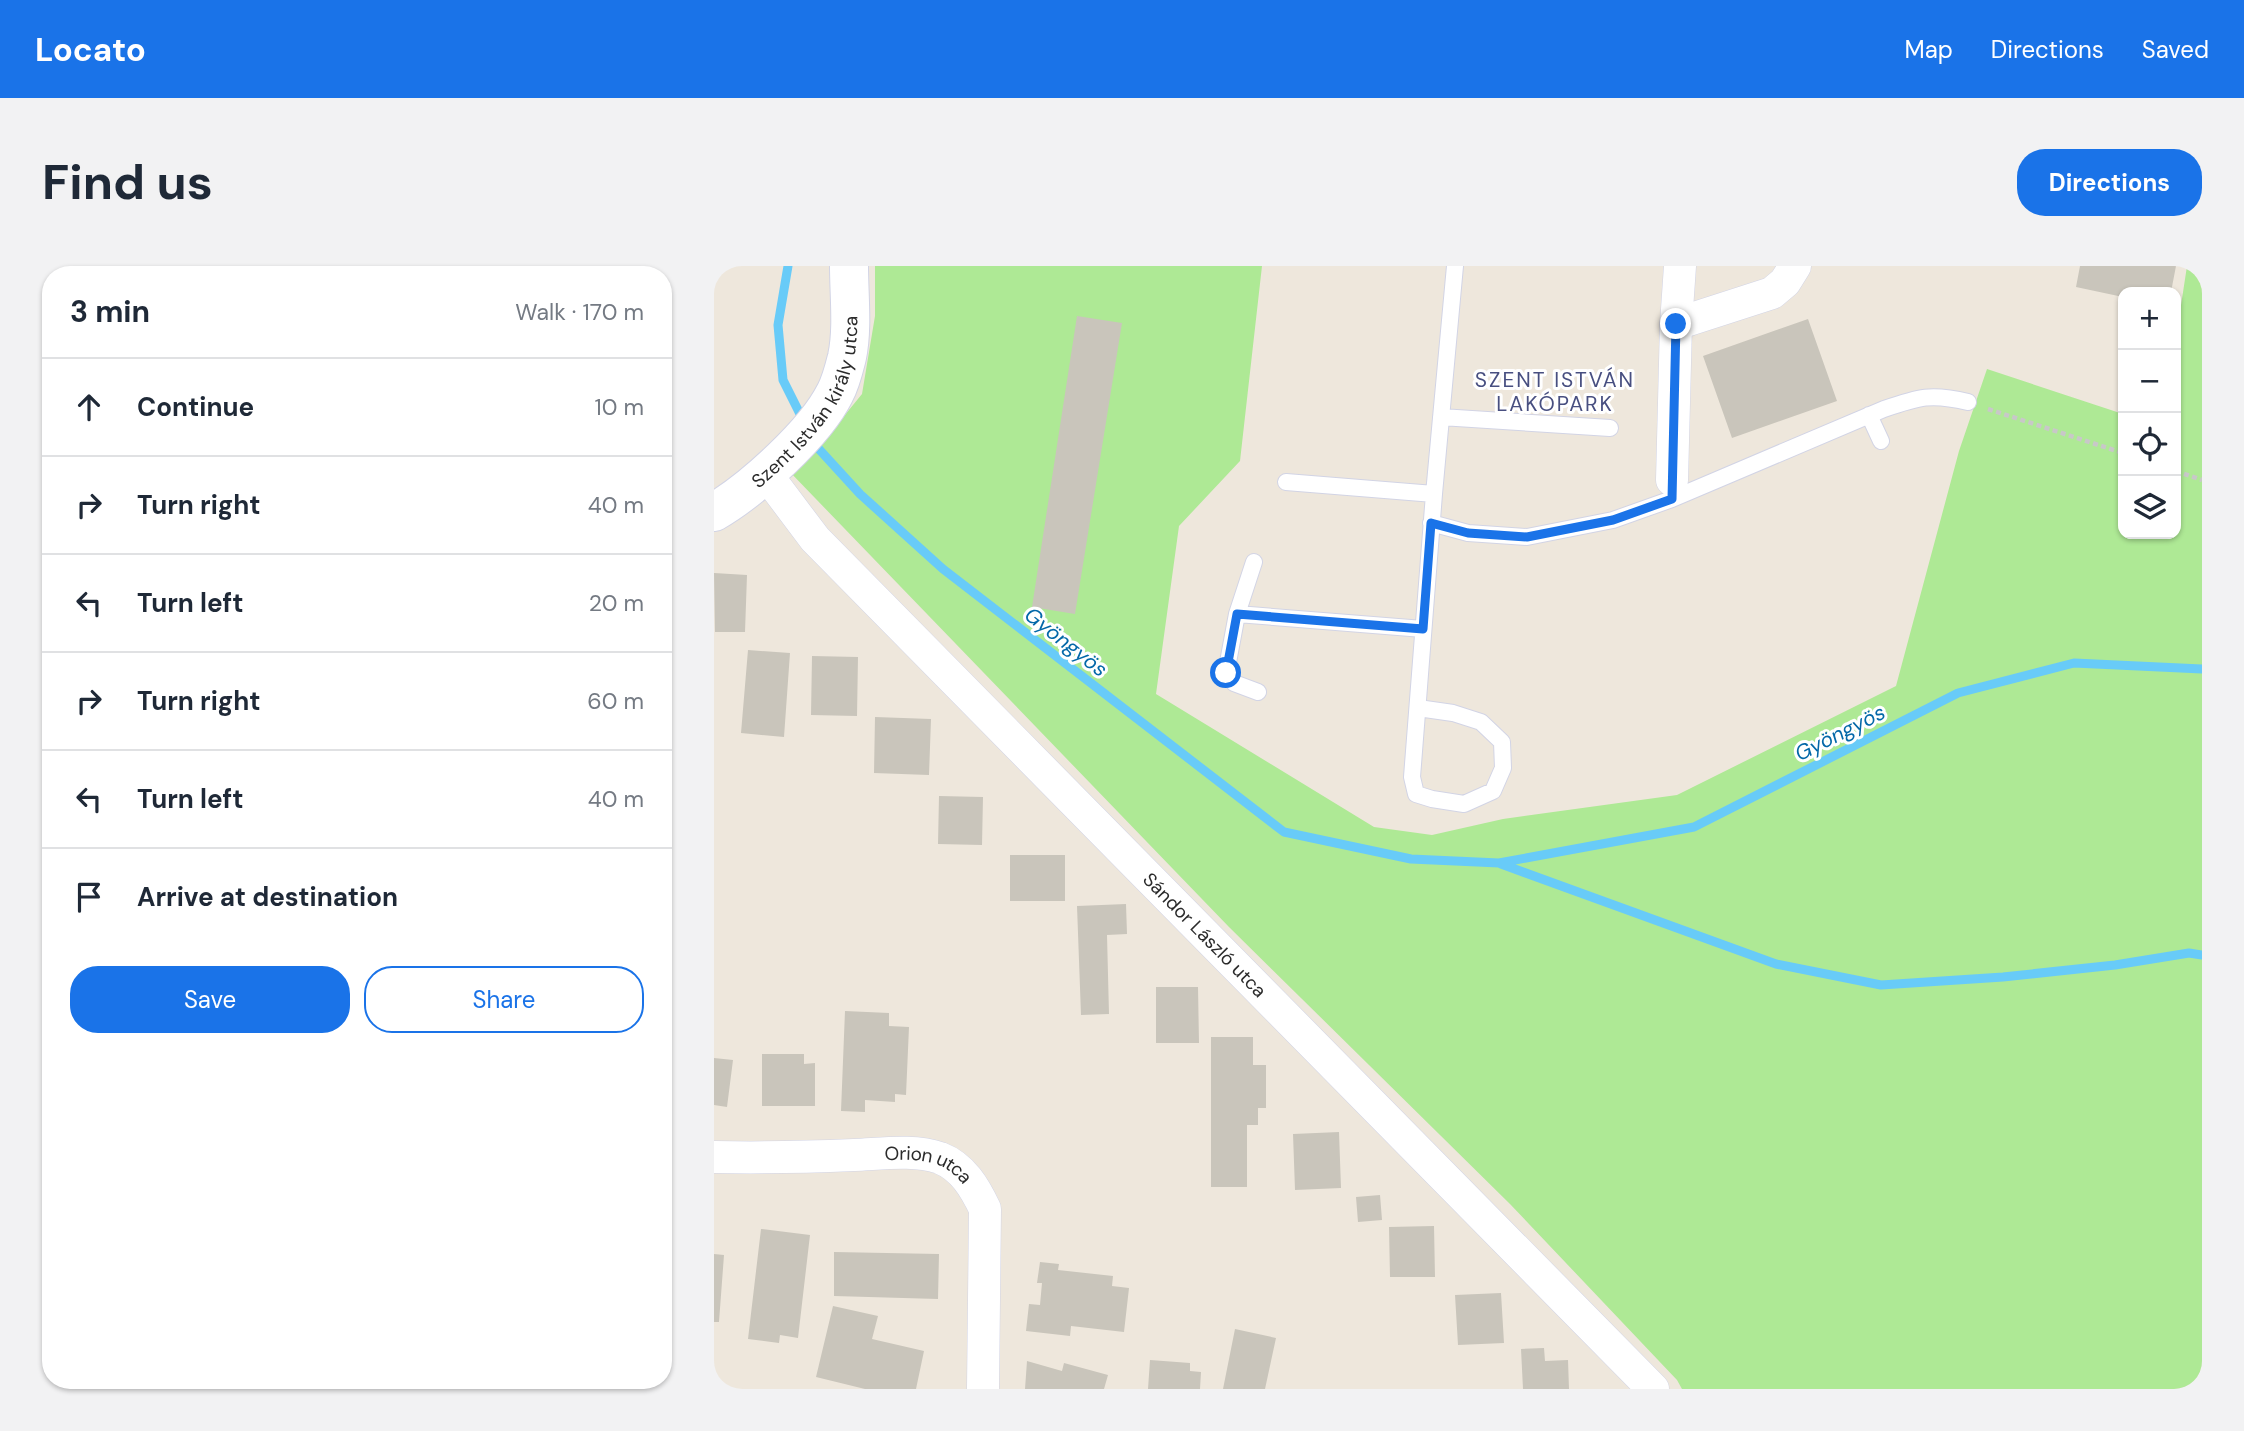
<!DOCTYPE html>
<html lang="en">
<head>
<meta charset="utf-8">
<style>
	:root { --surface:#fff; --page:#f2f2f3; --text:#1f2937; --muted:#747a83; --line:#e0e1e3; --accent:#1a73e8 }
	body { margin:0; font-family:"DM Sans",sans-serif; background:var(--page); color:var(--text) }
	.controls { position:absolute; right:21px; top:21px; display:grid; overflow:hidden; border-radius:14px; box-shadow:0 2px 5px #0004 }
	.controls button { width:63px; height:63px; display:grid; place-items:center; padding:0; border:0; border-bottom:2px solid var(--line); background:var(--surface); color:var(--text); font:35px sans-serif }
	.stop { position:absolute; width:21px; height:21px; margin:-16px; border:5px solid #1a73e8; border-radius:50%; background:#fff }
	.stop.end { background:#1a73e8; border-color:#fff; box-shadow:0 2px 7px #0008 }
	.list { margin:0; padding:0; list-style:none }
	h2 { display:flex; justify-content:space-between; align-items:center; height:91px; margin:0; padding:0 28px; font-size:30px }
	h2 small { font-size:23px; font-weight:400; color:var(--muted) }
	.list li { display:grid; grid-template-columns:46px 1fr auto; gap:21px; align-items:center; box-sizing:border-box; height:98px; padding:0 28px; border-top:2px solid var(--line) }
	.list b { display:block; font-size:26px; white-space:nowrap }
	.list em { font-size:23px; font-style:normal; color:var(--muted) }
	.actions { display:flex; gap:14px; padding:21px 28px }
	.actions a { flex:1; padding:16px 0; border:2px solid var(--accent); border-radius:28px; text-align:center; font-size:24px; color:var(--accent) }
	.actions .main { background:var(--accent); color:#fff }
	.icon { flex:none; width:38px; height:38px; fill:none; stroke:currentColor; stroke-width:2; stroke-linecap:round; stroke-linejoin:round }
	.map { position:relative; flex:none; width:1488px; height:1123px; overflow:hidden; border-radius:28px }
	header { display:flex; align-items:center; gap:42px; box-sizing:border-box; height:98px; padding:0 35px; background:var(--accent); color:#fff }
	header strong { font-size:33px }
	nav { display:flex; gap:38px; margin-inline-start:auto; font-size:24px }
	.intro { display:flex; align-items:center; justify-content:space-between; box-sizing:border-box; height:168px; padding:0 42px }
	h1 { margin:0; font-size:49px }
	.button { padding:18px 32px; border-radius:28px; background:var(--accent); color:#fff; font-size:24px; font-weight:700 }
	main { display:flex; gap:42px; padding:0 42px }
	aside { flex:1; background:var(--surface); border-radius:28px; box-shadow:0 2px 5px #0004 }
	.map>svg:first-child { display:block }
	.green { fill:#aee995 }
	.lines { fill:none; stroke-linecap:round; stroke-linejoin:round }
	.stream { stroke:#68cbf8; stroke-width:9 }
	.building { fill:#c9c5bb }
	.lane-casing { stroke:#d2d4e5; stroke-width:18 }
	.street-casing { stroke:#d2d4e5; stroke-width:33 }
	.secondary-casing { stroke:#d2d4e5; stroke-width:40 }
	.path { stroke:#c8c8c8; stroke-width:4.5; stroke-dasharray:5 3.5; stroke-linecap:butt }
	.lane { stroke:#fff; stroke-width:16 }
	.street { stroke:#fff; stroke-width:32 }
	.secondary { stroke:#fff; stroke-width:38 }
	.route { stroke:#1a73e8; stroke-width:9 }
	.labels { text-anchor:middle; stroke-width:6; stroke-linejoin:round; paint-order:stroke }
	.street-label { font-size:19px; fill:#2b2b2b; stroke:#fff }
	.neighbourhood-label { font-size:21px; letter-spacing:2px; fill:#484f80; stroke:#fff }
	.water-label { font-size:21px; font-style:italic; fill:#0368a8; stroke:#fff }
</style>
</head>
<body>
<header>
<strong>Locato</strong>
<nav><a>Map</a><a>Directions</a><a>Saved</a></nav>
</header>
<div class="intro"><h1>Find us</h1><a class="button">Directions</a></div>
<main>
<aside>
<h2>3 min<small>Walk · 170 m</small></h2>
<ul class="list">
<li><svg class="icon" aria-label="ahead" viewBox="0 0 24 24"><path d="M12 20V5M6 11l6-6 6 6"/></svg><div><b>Continue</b></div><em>10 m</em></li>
<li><svg class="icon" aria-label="right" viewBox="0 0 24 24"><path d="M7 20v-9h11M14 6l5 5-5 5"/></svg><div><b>Turn right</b></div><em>40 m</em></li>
<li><svg class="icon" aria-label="left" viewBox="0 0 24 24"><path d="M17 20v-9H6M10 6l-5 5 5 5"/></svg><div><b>Turn left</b></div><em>20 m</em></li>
<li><svg class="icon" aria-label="right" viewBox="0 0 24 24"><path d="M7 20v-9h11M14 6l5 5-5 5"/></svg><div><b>Turn right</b></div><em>60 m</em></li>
<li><svg class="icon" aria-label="left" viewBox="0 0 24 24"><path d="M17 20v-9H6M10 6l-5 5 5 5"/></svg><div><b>Turn left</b></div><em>40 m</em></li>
<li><svg class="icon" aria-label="arrive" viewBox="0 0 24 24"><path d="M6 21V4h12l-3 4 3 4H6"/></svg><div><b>Arrive at destination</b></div></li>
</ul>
<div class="actions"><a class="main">Save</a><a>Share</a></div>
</aside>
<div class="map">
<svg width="1488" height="1123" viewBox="0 0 1488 1123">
	<rect width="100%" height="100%" fill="#eee7dc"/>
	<path class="green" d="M161,0H548L526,195L465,260L442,428L660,561L718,569L789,553L963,529L1182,420L1245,185L1273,103L1409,148V268H1462V72L1473,0H1488V1123H968L963,1114L796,938L515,661L74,204L117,166L148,128L161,50Z"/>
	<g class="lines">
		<path class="stream" d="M74,0L64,59L69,114L90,156
			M98,172L103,181L146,228L229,303L570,566L697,593L785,597L980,561L1244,427L1360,397L1488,403
			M787,598L1062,698L1167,719L1289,711L1401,699L1475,687L1488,689"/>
	</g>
	<path class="building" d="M1366,0H1462L1457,26H1409V31L1362,21Z
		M363,50L408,57L361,348L318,341Z
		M1094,53L1123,135L1018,172L989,90Z
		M0,307L33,309L31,366H1Z
		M34,384L76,387L70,471L27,467Z
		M98,390L144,391L143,450L97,449Z
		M161,451L217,453L215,509L160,507Z
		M225,530L269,531L268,579L224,578Z
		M296,589H351V635H296Z
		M412,638L413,668L393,669L395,748L367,749L363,640Z
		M442,721H484L485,777H442Z
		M131,745L175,747V760L195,761L192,829L181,828V836L151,834V846L127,845Z
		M497,771H539V799H552V842H544V859H533V921H497Z
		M48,788H90V798L101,797V840H48Z
		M0,792L19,794L13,841L0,839Z
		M625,866L627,922L581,924L579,868Z
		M666,929L668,954L644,956L642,931Z
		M720,960L721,1011H676L675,961Z
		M47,963L96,969L84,1072L66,1069L65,1077L34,1073Z
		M120,986L225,988L224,1033L120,1030Z
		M0,988L10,989L5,1056H0Z
		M326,996L345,998L344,1004L399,1010L398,1020L415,1022L410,1066L357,1060L356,1070L312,1065L315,1038L326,1039L328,1017H323Z
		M787,1027L790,1077L744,1079L741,1029Z
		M119,1040L164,1050L158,1073L210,1085L202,1123H151L102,1111Z
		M521,1063L562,1072L551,1123H509Z
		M830,1082L831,1095L854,1094L855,1123H809L807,1083Z
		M436,1094L476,1097V1105L487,1106L486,1123H434Z
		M313,1095L348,1105L350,1097L394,1109L390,1123H311Z"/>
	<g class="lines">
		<g class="lane-casing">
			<path id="lane" d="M1155,149L1167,175
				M727,151L896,162
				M572,216L720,228
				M717,257L754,267L813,271L899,254L958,233L1170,143C1205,131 1217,127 1254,136
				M540,296L523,348L512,407L520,417L544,426
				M523,348L709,363
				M704,442L739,447L767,456L788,476L789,502L779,525L750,538L718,533L702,528L698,511L720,228L741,0"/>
		</g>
		<g class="street-casing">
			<g id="street">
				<path d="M962,58L1058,27L1071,16L1081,0"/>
				<path id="s1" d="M52,208L101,273L939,1123"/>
				<path d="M958,214L962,58L966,0"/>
				<path id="s2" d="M0,891C47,892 93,891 140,889C167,888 200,883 226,892C249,901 261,922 271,943L269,1123"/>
			</g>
		</g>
		<g class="secondary-casing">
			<g id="secondary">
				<path id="s3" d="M0,246C38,224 101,167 121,127C127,116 130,103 133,91C139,63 135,29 135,0"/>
			</g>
		</g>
		<path class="path" d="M1274,143L1409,187
			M1462,205L1488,214"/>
		<use href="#lane" class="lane"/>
		<use href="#street" class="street"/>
		<use href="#secondary" class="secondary"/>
	</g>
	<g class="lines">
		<path class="route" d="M512,407L523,348L709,363L717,257L754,267L813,271L899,254L958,233L962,58"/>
	</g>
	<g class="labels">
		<g class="street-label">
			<text dy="7" stroke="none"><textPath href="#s3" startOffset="150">Szent István király utca</textPath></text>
			<text dy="7" stroke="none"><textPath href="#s1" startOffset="637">Sándor László utca</textPath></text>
			<text dy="7" stroke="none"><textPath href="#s2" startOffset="217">Orion utca</textPath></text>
		</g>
		<g class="neighbourhood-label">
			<text x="841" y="121">SZENT ISTVÁN<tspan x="841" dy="24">LAKÓPARK</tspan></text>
		</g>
		<g class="water-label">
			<text transform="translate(352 376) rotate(38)" y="7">Gyöngyös</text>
			<text transform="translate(1126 467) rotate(-27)" y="7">Gyöngyös</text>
		</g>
	</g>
</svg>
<div class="controls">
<button>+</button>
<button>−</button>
<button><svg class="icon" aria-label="locate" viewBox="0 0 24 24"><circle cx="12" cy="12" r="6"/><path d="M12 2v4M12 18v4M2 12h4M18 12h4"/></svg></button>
<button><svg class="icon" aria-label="layers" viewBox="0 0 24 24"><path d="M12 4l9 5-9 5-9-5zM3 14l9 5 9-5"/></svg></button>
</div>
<div class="stop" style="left:512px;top:407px"></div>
<div class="stop end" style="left:962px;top:58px"></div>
</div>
</main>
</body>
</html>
